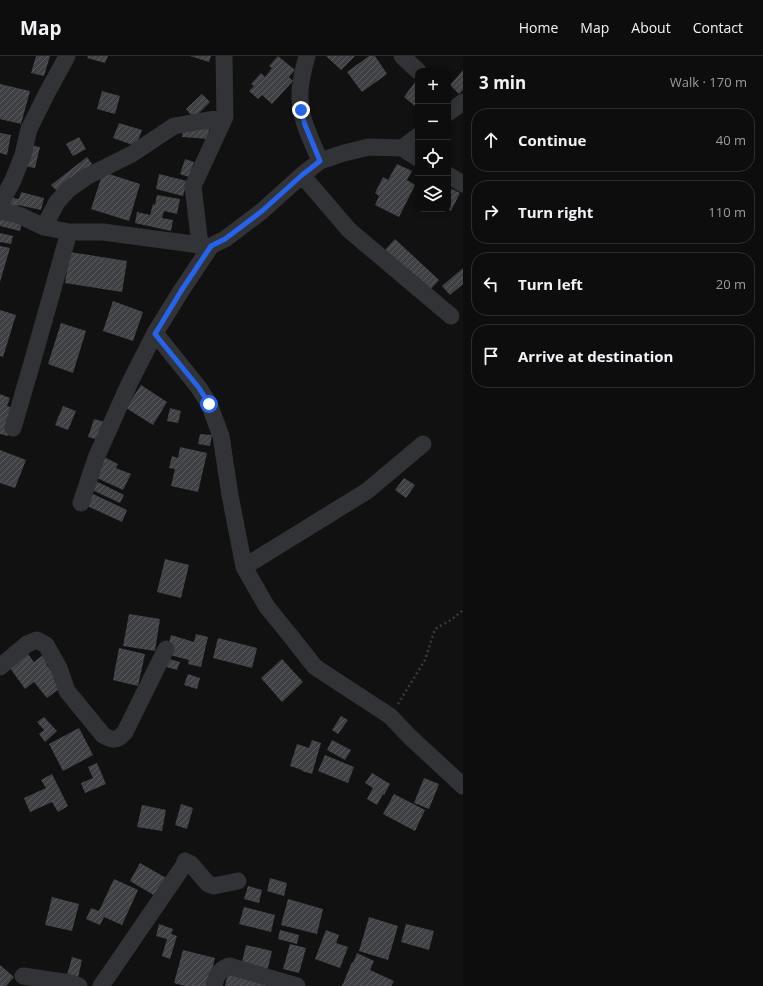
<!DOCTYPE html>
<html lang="en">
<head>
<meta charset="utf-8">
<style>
	:root { --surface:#0d0d0e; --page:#161617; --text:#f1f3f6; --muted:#9a9c9e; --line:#2d2d2e }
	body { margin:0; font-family:"Open Sans",sans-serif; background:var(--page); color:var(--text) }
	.controls { position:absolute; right:12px; top:12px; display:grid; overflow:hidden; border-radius:8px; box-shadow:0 2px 6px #0003 }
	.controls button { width:36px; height:36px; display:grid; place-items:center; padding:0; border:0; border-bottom:1px solid var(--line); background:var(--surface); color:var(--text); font:20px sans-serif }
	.stop { position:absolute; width:12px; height:12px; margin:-9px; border:3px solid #2563eb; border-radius:50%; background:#fff }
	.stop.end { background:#2563eb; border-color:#fff; box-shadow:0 1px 4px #0008 }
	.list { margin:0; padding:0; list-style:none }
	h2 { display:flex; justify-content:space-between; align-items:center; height:52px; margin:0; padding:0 16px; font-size:17px }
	h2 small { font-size:13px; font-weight:400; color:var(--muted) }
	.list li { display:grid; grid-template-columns:26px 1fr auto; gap:12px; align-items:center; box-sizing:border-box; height:64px; margin:0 8px 8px; padding:0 8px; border:1px solid var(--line); border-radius:16px }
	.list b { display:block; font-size:15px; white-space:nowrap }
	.list em { font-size:13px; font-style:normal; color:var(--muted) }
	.icon { flex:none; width:22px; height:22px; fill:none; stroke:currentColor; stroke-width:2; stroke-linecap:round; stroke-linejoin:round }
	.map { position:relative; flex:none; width:463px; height:930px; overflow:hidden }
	header { display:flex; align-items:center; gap:24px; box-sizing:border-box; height:56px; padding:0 20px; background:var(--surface); border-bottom:1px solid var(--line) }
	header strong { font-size:19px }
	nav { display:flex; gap:22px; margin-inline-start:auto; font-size:14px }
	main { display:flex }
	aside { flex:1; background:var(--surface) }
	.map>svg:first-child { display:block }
	.building { fill:url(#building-hatch) }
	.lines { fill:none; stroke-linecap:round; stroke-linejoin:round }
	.path { stroke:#383a3e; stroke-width:2.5; stroke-dasharray:2 3; stroke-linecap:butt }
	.minor { stroke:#323337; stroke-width:17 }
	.route { stroke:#2563eb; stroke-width:5 }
</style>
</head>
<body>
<header>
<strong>Map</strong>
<nav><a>Home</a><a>Map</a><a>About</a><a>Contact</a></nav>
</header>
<main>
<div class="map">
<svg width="463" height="930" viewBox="0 0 463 930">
	<defs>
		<pattern id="building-hatch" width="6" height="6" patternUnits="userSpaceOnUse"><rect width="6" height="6" fill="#404145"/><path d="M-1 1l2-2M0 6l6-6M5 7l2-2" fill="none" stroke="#585a5d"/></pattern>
	</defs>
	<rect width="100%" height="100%" fill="#111112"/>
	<path class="building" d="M36,0H50L44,20L31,17Z
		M88,0H108L105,7L87,2Z
		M190,0H211L209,6Z
		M278,0L295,14L289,21L293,25L272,48L262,39L258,43L249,35L254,30L251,28L261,17L265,21L272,12L269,10Z
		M326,0H355L341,14Z
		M369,0H375L387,18L362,36L347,16Z
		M463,14V34L459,38L450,29Z
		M415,26L418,28V46L415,50L404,41Z
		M0,28L30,35L21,68L0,63Z
		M102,35L120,40L115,58L97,53Z
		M202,38L210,46L194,62L186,53Z
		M119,67L142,74L136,90L113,82Z
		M183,72L209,73L208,83L182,81Z
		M0,77L11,79L7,99L0,97Z
		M79,81L86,93L73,100L66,88Z
		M29,89L40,91L35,112L24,110Z
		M87,101L92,108L57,135L51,129Z
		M185,103L194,106L189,121L180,118Z
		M397,108L412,115L407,124L415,129L399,161L375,149L379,140L375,137L383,121L388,124Z
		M103,116L140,128L129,165L91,153Z
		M159,118L187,125L183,140L156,133Z
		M448,131L460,137L451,155L448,153Z
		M21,136L44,142L41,154L18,149L17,156L5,154L8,141L19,143Z
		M157,139L180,143L177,158L164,155L162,162L173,164L171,175L135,167L137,156L150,159L153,148L155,149Z
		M0,160L22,165L20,175L0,170Z
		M0,177L13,180L11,188L0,186Z
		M395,183L439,224L428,236L384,195Z
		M0,190L10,192L0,226Z
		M70,196L127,205L122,236L65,227Z
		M463,212V228L450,239L442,230Z
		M113,245L143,256L133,285L103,275Z
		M0,254L16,259L3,301L0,300Z
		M61,267L86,275L73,317L48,308Z
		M141,329L167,346L153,369L126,352Z
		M0,338L10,342L7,350L17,354L8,380L0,378Z
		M63,350L76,355L68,374L55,369Z
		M170,352L181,355L178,367L167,365Z
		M94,363L108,367L102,385L88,381Z
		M200,378L212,379L210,390L198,388Z
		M180,391L207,397L198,436L171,430L175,413L169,412L172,400L178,402Z
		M0,394L26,404L15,432L0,427Z
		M104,401L118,408L116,412L131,418L123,434L95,421Z
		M404,422L415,429L406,442L395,434Z
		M94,424L124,439L120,447L90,433Z
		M91,437L127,454L122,466L85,449Z
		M165,503L189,509L181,542L157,536Z
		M129,558L160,563L155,595L123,590Z
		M196,578L208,581L201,611L188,608L189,604L166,598L171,579L194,586Z
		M218,582L257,592L252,612L213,602Z
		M119,592L145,598L138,630L113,624Z
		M47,596L52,603L46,608L63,630L47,642L34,626L25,633L10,612L28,598L34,606Z
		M165,602L180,606L177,614L163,610Z
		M282,603L303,626L282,646L261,622Z
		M188,618L200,622L197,633L184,629Z
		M341,660L348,664L338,678L332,674Z
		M44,661L57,675L45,686L39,678L44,674L37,666Z
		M79,672L93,699L63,715L49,688Z
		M312,684L321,687L312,718L302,715V714L290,710L297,688L309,692Z
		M332,684L351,694L345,704L327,694Z
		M325,699L354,711L348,727L318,715Z
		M97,707L106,728L85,737L81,727L93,722L88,711Z
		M372,717L390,728L384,739L383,738L377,749L367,743L373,732L365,727Z
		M52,718L68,750L58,756L52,746L30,756L24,742L46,732L41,724Z
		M424,722L439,728L429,753L414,747Z
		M394,738L425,754L415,775L383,758Z
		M181,748L193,752L187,773L175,769Z
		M142,749L166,754L162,775L137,771Z
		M140,807L168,823L157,841L130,825Z
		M270,822L287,827L284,840L267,835Z
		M114,823L138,834L122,869L104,861L100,869L86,863L91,852L99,855Z
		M248,830L262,834L259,847L244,843Z
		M52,841L79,848L72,875L45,869Z
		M288,843L323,853L317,878L281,869Z
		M244,851L275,859L271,876L239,868Z
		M369,861L398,870L388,904L359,895Z
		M159,868L173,873L171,878L177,880L170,903L162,900L167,883L156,880Z
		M406,868L434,875L429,894L401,886Z
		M280,874L299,879L297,888L278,883Z
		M326,874L339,879L336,887L348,891L340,912L315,903Z
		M290,888L306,892L299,917L283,913Z
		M246,889L272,895L267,916L241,910Z
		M183,894L215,902L208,930H185L174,927Z
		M357,897L374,905L370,914L394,925L391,930H342L352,906L353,907Z
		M72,901L82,904L78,922L67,919Z
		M0,909L14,921L6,930H0Z
		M228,917L270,930H225Z"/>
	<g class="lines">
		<path class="path" d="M398,648L425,604L435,573L451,564L463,554"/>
		<path class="minor" d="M307,0C304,11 300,26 300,37C299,62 311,83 320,105
			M402,0L418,15
			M448,57L463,46
			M402,92L418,102
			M302,119L349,174L451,260
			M448,119L463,128
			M0,149L13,124L23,99L29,73L47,37L65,4L67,0
			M0,155L19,159L44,171L69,176H103L200,189L204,192L211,190L225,183L262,155L302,119L320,105L344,97L369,91L402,92L418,80
			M44,171L57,146L69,133L86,121L132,98L174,70L225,61
			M200,189L193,130L225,61L224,0
			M155,277L199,332L209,348L221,380L230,439L244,511L267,551L293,583L315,611L390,660L410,681L463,730
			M13,372L32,307L69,176
			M81,447L96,402L130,326L155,277L181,235L211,190
			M244,511L367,435L423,388
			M0,611L27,588L37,584L46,589L59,612L67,635L103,679C113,685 117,685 125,676L166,593
			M23,920L71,927L79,930
			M101,930L184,809L185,805L191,808L208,828L214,830L238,825
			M214,930C216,920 219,914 229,910L297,930"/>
	</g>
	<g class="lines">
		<path class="route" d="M209,348L199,332L155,278L181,235L211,190L225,183L262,155L302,119L320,105L305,69L301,54"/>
	</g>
</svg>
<div class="controls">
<button>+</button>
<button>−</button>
<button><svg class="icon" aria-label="locate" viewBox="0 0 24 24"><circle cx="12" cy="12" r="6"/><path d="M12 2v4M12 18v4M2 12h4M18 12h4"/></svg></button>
<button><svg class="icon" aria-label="layers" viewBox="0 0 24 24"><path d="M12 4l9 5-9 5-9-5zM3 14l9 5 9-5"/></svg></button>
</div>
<div class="stop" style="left:209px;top:348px"></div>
<div class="stop end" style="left:301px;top:54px"></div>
</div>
<aside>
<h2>3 min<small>Walk · 170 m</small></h2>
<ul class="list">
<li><svg class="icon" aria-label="ahead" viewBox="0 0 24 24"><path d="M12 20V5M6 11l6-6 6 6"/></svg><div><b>Continue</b></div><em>40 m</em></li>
<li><svg class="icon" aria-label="right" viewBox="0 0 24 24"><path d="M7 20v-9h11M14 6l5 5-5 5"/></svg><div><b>Turn right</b></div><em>110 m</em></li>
<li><svg class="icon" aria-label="left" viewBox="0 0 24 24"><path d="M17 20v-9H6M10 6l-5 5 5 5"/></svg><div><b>Turn left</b></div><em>20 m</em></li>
<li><svg class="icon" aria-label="arrive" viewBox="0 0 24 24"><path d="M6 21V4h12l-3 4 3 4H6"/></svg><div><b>Arrive at destination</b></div></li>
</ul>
</aside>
</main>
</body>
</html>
